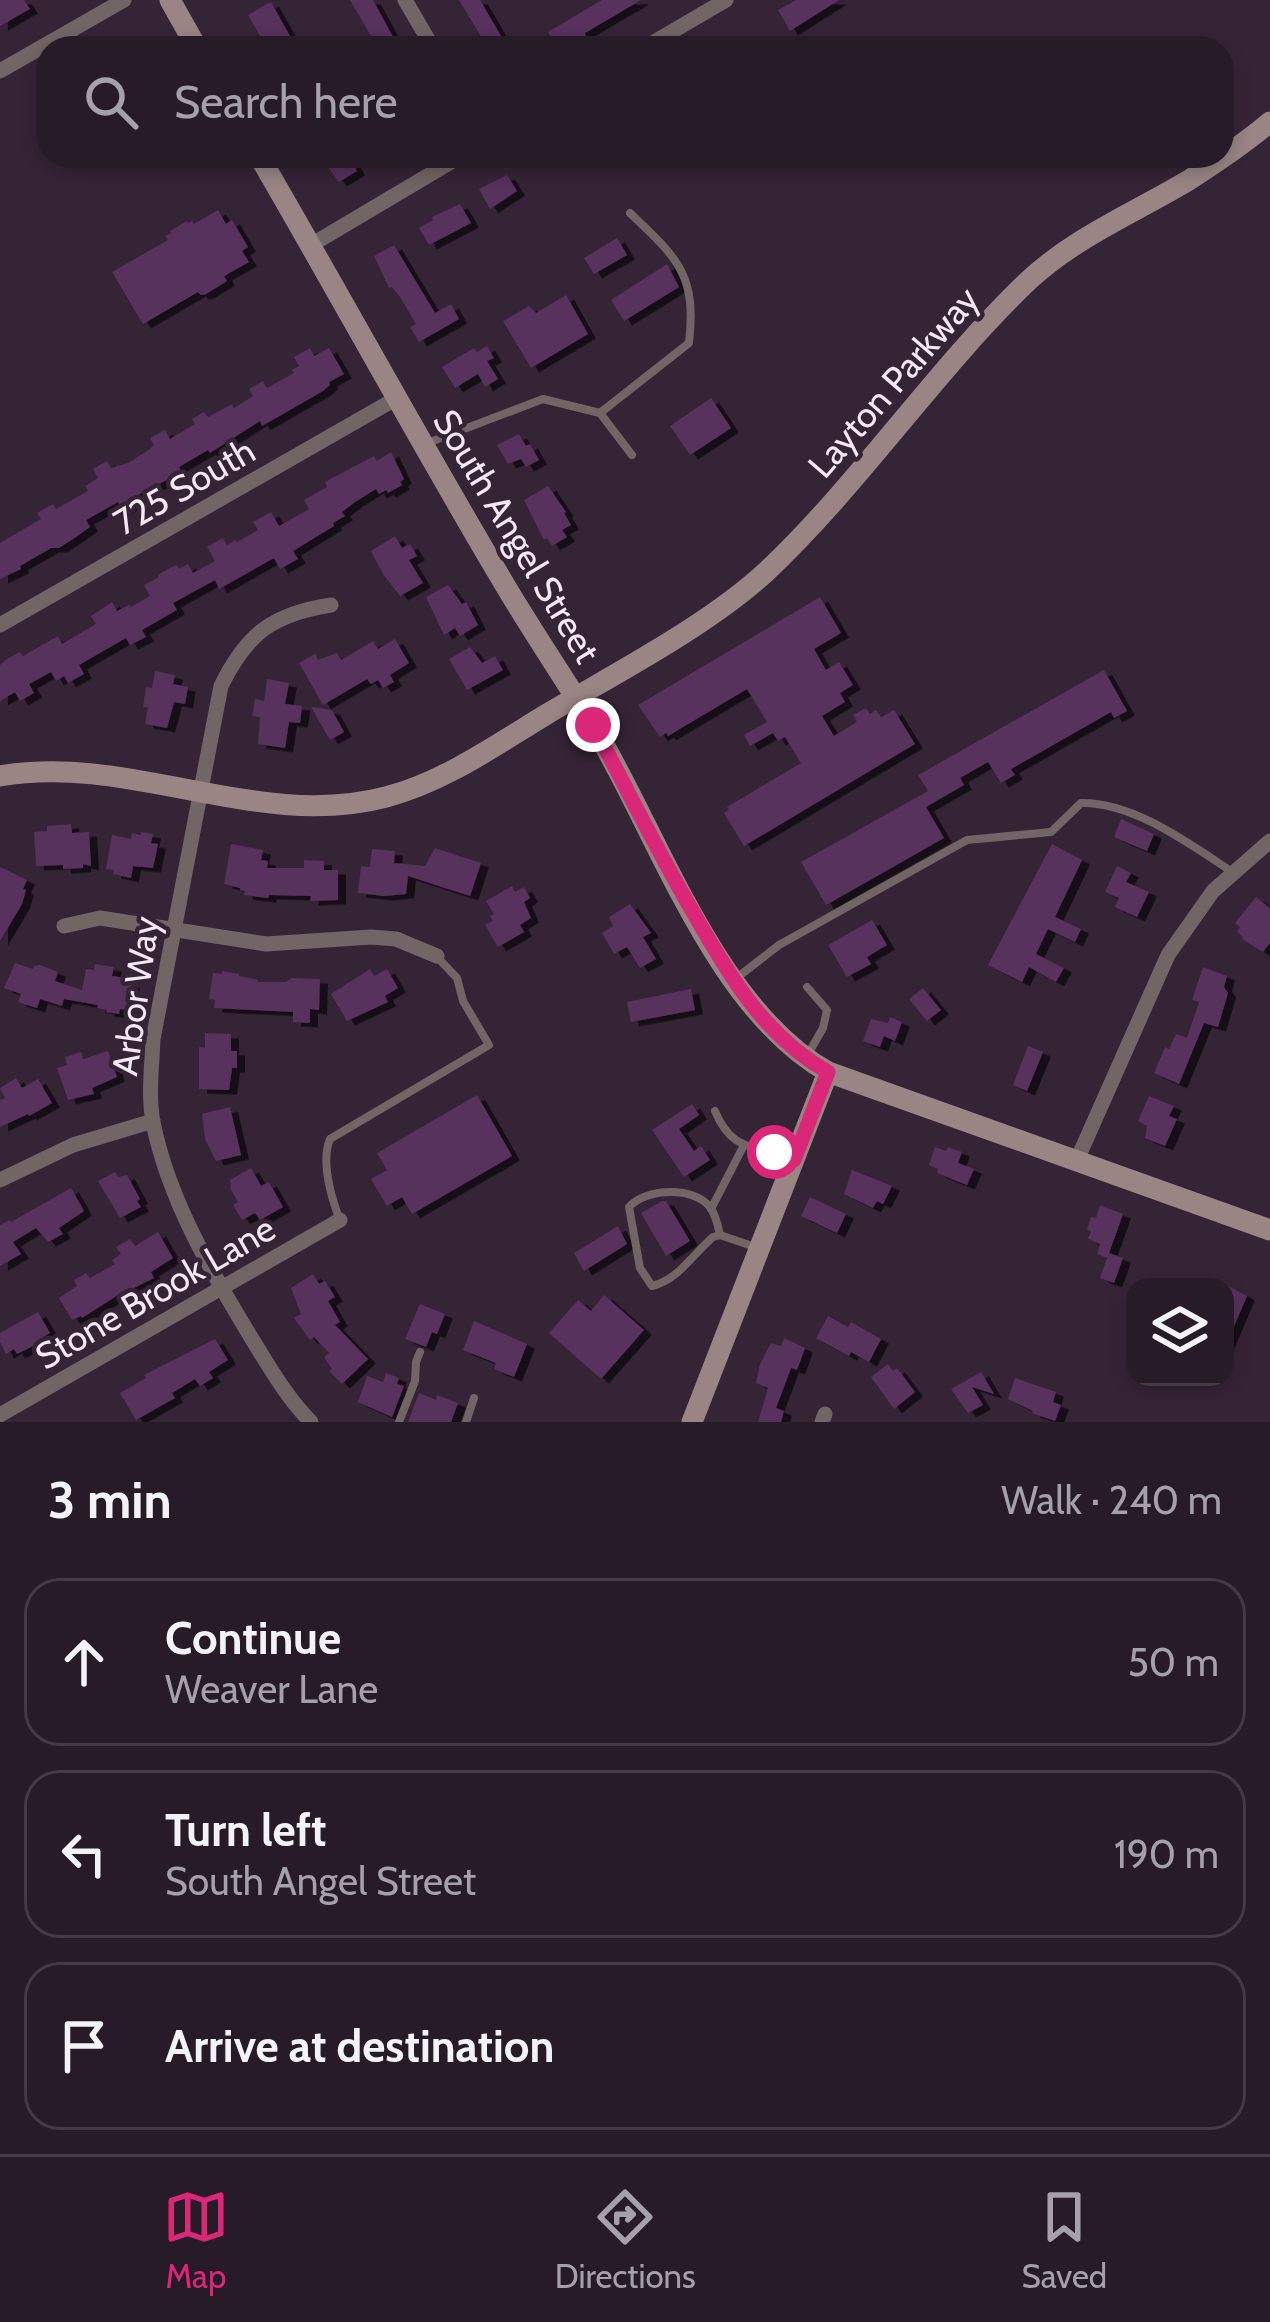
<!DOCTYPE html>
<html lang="en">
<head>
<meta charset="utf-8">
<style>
	:root { --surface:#281b28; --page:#342834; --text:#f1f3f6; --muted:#a5a1a8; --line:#443945; --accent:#db2777 }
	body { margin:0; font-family:Cabin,sans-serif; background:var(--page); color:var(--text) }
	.controls { position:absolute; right:36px; bottom:36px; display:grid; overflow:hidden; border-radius:24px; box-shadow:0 6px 18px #0003 }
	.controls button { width:108px; height:108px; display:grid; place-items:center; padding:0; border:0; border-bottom:3px solid var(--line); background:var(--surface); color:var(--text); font:60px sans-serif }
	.stop { position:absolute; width:36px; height:36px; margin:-27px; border:9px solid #db2777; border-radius:50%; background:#fff }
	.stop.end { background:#db2777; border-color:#fff; box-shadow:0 3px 12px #0008 }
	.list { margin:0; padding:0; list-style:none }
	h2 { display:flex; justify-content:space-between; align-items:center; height:156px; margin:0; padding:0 48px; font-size:51px }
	h2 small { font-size:39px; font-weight:400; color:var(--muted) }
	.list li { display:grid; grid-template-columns:78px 1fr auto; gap:36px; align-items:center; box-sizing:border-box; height:168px; margin:0 24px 24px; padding:0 24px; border:3px solid var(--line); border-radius:36px }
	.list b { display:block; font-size:45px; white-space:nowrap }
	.list p { margin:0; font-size:39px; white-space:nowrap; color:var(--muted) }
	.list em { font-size:39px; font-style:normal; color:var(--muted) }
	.icon { flex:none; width:66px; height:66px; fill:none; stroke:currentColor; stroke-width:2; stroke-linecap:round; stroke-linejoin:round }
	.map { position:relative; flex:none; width:1270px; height:1422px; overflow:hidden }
	.search { position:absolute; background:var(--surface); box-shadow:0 6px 18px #0003; left:36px; right:36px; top:36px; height:132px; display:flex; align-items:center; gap:30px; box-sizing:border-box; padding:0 42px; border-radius:36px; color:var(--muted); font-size:45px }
	.sheet { height:732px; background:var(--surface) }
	nav { display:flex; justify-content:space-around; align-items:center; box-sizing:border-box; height:168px; border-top:3px solid var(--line); background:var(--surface); font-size:33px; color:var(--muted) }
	nav a { display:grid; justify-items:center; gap:6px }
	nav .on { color:var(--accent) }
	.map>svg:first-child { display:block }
	.building { fill:#57315c; filter:url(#shadow) }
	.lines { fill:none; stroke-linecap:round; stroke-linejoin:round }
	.lane { stroke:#726565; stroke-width:8 }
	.street { stroke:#726565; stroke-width:15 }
	.secondary { stroke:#9a8585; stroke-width:21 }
	.route { stroke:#db2777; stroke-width:15 }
	.labels { text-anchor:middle; stroke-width:9; stroke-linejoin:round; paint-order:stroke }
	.street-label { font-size:36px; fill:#f3e8f3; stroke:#352436 }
</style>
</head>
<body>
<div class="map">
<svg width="1270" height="1422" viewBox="0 0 1270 1422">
	<defs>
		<filter id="shadow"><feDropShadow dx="8" dy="4.5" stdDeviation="0" flood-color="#0009"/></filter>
	</defs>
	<rect width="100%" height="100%" fill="#352436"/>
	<path class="building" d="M0,0H24L30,9L0,26Z
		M350,0H373L399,48H378Z
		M459,0H480L508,48H484L479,40L482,38Z
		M602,0H641L585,33L586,36L572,44L571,41L557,48L548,32Z
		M796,0H839L790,31L778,10Z
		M271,2L290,36L267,48L248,15Z
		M320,156H349L357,171L339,182Z
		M507,175L517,191L490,209L479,189Z
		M460,204L471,223L429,245L419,228L433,220L432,217Z
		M218,210L226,224L232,220L248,247L242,251L249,262L224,276L227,281L206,294L201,295L198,292L143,324L112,272L168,240L165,236L172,233L170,231L187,221L188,223L192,221L194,224Z
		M617,238L627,255L594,274L584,258Z
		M394,245L435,313L451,304L459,319L419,342L410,327L416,324L400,297L392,287L389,288L374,256Z
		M667,264L679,287L624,321L611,300Z
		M566,295L588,334L531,368L503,321L529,306L536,313Z
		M487,346L494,358L487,361L498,379L485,387L478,374L455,388L442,367L474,348L477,352Z
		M310,348L314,356L329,348L344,374L329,382L330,385L323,391L262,426L260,421L210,453L208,450L179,467L182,472L136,496L139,500L123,510L118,502L86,520L90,527L73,539L59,548H51L20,566L21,569L0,579V543L41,519L37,513L53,504L56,509L88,491L85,486L98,478L93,469L107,461L111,468L128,463L150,449L154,445L150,438L165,430L170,439L195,424L192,419L204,412L208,417L232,404L234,408L253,396L249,389L263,381L267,388L294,373L292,370L299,366L294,357Z
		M711,398L731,428L690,455L670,426Z
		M519,434L526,446L530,444L539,460L526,467L521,459L508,464L497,445Z
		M391,452L404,479L400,482L402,485L388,493L386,490L379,494L376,489L355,502L342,512L345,516L333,523L334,526L293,551L298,559L280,569L274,558L219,589L215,580L173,603L177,610L142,630L146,637L130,645L126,638L79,665L84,674L68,683L64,676L56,681L51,672L29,684L34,693L20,701L15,692L0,701V665L7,659L20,652L23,656L58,636L62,644L96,624L91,616L112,602L117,611L129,605L131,607L150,596L144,585L159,577L158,575L170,568L177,565L179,569L188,564L193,573L215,561L207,547L223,538L227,545L235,540L237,542L258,530L253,522L271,512L279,526L309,509L304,500L327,487L325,482L374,456L377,461Z
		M548,486L566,512L564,513L571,525L562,530L567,537L552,546L547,538L544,540L524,500Z
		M395,536L402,548L410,544L417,556L409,560L423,583L400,596L383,574L371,551Z
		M448,585L462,604L466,602L478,625L460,636L455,628L444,635L426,597Z
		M820,597L841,633L814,649L826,670L839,662L853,685L840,693L845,702L822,716L834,736L857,722L853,715L866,708L870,714L876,710L881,717L894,710L915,744L744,846L724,813L729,810L727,807L801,763L785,737L778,741L773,733L750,746L744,735L767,722L747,689L668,736L666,733L660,737L638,705Z
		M395,639L409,663L390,675L394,682L383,688L378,680L371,684L367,679L323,705L299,663L315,654L318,660L337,653L341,660L373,641L378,649Z
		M470,647L482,663L495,656L503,670L467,690L449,659Z
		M1104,670L1127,711L1114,718L1111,712L1011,769L1015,775L1001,783L988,762L960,778L964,785L926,807L944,838L826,905L801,862L928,791L918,775Z
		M155,671L175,675L173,684L188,687L185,704L174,702L167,728L145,724L148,708L143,707L146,687L152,688Z
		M267,679L289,683L285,704L302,706L300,723L289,722L285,748L258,744L260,717L252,716L255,699L264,701Z
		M311,707L332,710L344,732L330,740Z
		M1121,819L1154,834L1147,851L1114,837Z
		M71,824L72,833L89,832L91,866L83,864V868L63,869V865L36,866L34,832L47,831V826Z
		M141,832L153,834L151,843L158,844L153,868L133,866L131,878L113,874L114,870L106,869L112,835L131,839L132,833L141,835Z
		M231,844L263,850L261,860L268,861L267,868H304V860L324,861V870H338V900L310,901L311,896L269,895L268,898L244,895L245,891L240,890V888L224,884Z
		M1052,844L1082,860L1055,917L1081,929L1075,942L1048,929L1036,954L1064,968L1056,982L1029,967L1022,982L988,965Z
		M435,848L481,863L470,896L408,876L406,894L384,896L358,893L361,866L370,867L372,849L395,851L394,863L425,866Z
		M1117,866L1131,873L1126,882L1149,892L1137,917L1115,907L1119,898L1105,892Z
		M0,867L27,880L23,889L26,890L22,904L0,941Z
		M512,886L515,892L524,887L530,898L524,902L531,918L520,925L524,932L498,947L485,925L493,921L490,916L494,914L486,901Z
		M1256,897L1270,908V943L1263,952L1242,939L1243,937L1237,932L1240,927L1235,923Z
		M630,904L651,933L643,937L656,959L640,968L627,947L614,954L602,933L613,926L609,917Z
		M872,920L887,945L867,957L871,964L847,977L828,945Z
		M15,963L33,969L34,966L40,965L58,972L55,981L82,990L86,969L94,970L95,964L114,967L112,976L125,978L124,983L132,984L127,1010L120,1009L119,1014L106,1012L107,1010L97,1008L98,1005L64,999L62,1006L40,999L37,1008L18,1002L21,994L4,988Z
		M1203,967L1227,976L1224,987L1228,993L1218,1027L1204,1023L1179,1084L1154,1073L1165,1047L1169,1049L1176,1034L1187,1038L1199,1002L1192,1000Z
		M370,969L374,976L387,969L398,988L385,996L388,1002L347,1021L331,994Z
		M222,971L239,974V976L258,980V982H286L292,978L320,979L319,1010L310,1009V1023L293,1022V1012L214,1008L215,1000L209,999L213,973L222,974Z
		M923,988L941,1010L927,1021L909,999Z
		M691,989L695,1010L631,1022L627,1002Z
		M890,1017L902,1022L895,1041L884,1036L880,1047L863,1041L871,1019L888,1023Z
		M205,1033L231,1034V1051H237V1068H232L229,1090L199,1089V1047L205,1048Z
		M1028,1046L1043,1052L1027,1091L1013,1085Z
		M108,1051L117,1077L92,1088L94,1094L68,1100L57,1068L67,1065L65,1057L81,1052L83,1059Z
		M16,1078L22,1088L38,1079L52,1103L29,1116L28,1114L0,1127V1100L5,1098L0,1088Z
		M477,1095L512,1156L412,1214L402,1197L387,1206L371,1179L387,1170L377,1153Z
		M1149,1096L1174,1106L1169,1116L1177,1119L1165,1146L1145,1138L1147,1126L1138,1121Z
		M692,1104L699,1115L679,1129L694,1151L701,1146L710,1160L684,1177L652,1130Z
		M230,1107L241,1155L216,1161L205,1139L202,1114Z
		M935,1147L946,1151L948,1147L962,1152L958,1163L974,1169L967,1185L937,1173L938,1169L929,1165Z
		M251,1168L261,1186L269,1182L283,1207L260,1220L255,1213L242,1220L233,1205L238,1202L231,1190L230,1180Z
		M852,1170L892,1186L883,1204L877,1201L873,1208L844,1194Z
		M115,1172L118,1177L127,1175L140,1199L137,1201L141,1207L120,1218L98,1181Z
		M71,1188L84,1211L59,1228L63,1234L48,1242L36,1228L13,1242L21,1254L0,1266V1225L10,1220L11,1222Z
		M810,1197L846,1214L837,1233L801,1216Z
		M662,1201H666L690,1241L666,1256L641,1213Z
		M1100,1205L1123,1214L1109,1253L1123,1258L1114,1283L1100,1278L1107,1258L1097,1254L1100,1244L1088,1239L1091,1231L1087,1230L1091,1217L1096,1218Z
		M618,1226L627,1244L584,1271L574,1253Z
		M158,1232L173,1258L151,1272L154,1278L130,1290L129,1288L82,1318L81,1316L72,1320L59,1298L77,1286L74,1280L86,1273L90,1278L115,1264L112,1260L121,1254L116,1247L130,1239L135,1246Z
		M313,1274L319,1284L325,1281L335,1297L328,1301L340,1322L335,1325L368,1359L342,1384L329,1371L332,1369L324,1357L329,1353L314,1337L310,1340L294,1318L301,1314L291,1288Z
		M1225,1284L1247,1296L1226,1345H1225Z
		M604,1295L644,1330L601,1379L549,1333L578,1300L591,1311Z
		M420,1304L445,1314L437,1334L432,1332L426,1347L405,1339Z
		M38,1312L50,1333L43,1337L45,1340L17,1354L14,1349L6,1354L0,1342V1333Z
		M828,1316L848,1327L851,1322L881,1339L869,1362L851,1352L849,1356L816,1338Z
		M474,1321L527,1344L514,1377L494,1369L496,1363L463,1350Z
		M784,1338L805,1348L797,1370L791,1368L776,1408L784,1411L781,1422H758L768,1388L756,1383L760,1364L771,1343L781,1346Z
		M215,1339L228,1360L209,1372L213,1378L200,1386L195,1379L172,1393L175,1398L136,1420L120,1393L146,1378L144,1375Z
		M888,1364L893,1371L897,1368L915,1392L894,1409L871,1377Z
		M981,1372L994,1394L972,1387L983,1405L968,1413L951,1389Z
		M386,1373L399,1378L397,1384L404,1386L392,1417L358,1402L367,1376L383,1382Z
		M1015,1378L1056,1392L1053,1402L1061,1405L1055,1421L1032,1413L1033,1411L1008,1399Z
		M419,1393L436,1400L437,1395L458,1403L451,1422H408Z"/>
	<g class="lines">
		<path class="lane" d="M600,413L689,343C697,274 677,258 630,213
			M425,444L543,399L600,413L632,455
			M734,980L779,945L967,840L1051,832L1081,803C1133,802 1188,843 1231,871
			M807,987L827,1010L823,1028L807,1056
			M715,1111C733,1154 755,1144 793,1160
			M711,1209L744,1145
			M339,1218C331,1196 321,1161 330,1139L489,1045L463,1001L457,978L438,958
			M720,1235C718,1226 716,1215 710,1207C693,1186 646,1188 629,1207L640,1268L652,1286C678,1280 693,1254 713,1237L720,1235L758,1248
			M399,1422L415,1381L416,1362L420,1352
			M466,1422L474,1398"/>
		<path class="street" d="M405,0L433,48
			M644,48L726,0
			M0,71L124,0
			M311,245L461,156
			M0,625L397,398
			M64,926L100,918L266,944L371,937L396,939L437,956
			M1077,1160L1168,955L1213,891L1270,841
			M0,1180L73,1145L153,1121
			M0,1415L340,1220
			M311,1422C287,1398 270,1368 252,1339C212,1273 168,1199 153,1122C148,1095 152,1066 153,1039L221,686C247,633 273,614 331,605
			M822,1422L825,1414"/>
		<path class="secondary" d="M170,0L197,48
			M259,156C340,295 417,437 499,575C528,625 561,673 591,722C657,830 714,1008 828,1072L1270,1230
			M0,776C130,753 257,831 386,797C444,782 496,745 547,714C616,673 709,625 767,571C862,481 934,371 1028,281C1075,237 1134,213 1189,180C1217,162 1245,143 1270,122
			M692,1422L828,1072"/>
	</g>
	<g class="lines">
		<path class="route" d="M593,725C626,787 657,851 693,912C728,974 764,1036 828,1072L794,1160L774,1152"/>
	</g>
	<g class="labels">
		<g class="street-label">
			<text transform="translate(893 382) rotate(-49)" y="13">Layton Parkway</text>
			<text transform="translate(184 486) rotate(-30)" y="13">725 South</text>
			<text transform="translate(517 536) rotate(59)" y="13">South Angel Street</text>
			<text transform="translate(135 996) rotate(-82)" y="13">Arbor Way</text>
			<text transform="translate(155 1292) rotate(-30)" y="13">Stone Brook Lane</text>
		</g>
	</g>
</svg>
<div class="controls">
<button><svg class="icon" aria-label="layers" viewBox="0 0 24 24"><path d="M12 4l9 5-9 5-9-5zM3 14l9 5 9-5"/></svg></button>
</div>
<div class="stop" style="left:774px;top:1152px"></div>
<div class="stop end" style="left:593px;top:725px"></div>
<div class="search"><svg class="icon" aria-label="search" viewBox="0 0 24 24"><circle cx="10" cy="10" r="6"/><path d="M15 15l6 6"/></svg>Search here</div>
</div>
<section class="sheet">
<h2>3 min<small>Walk · 240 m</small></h2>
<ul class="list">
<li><svg class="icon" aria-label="ahead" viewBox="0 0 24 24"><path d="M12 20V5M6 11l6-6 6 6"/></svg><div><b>Continue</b><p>Weaver Lane</p></div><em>50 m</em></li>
<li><svg class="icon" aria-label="left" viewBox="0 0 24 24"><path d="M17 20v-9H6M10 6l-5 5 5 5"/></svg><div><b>Turn left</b><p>South Angel Street</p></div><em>190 m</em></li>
<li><svg class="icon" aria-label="arrive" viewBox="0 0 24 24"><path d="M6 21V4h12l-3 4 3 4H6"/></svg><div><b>Arrive at destination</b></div></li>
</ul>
</section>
<nav>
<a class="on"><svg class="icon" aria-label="map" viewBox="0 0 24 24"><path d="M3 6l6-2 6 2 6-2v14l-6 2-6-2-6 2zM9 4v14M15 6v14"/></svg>Map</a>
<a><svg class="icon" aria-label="directions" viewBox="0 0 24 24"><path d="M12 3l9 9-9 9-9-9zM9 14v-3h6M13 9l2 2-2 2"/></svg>Directions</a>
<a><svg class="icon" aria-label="saved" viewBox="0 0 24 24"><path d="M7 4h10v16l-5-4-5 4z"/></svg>Saved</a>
</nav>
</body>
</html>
